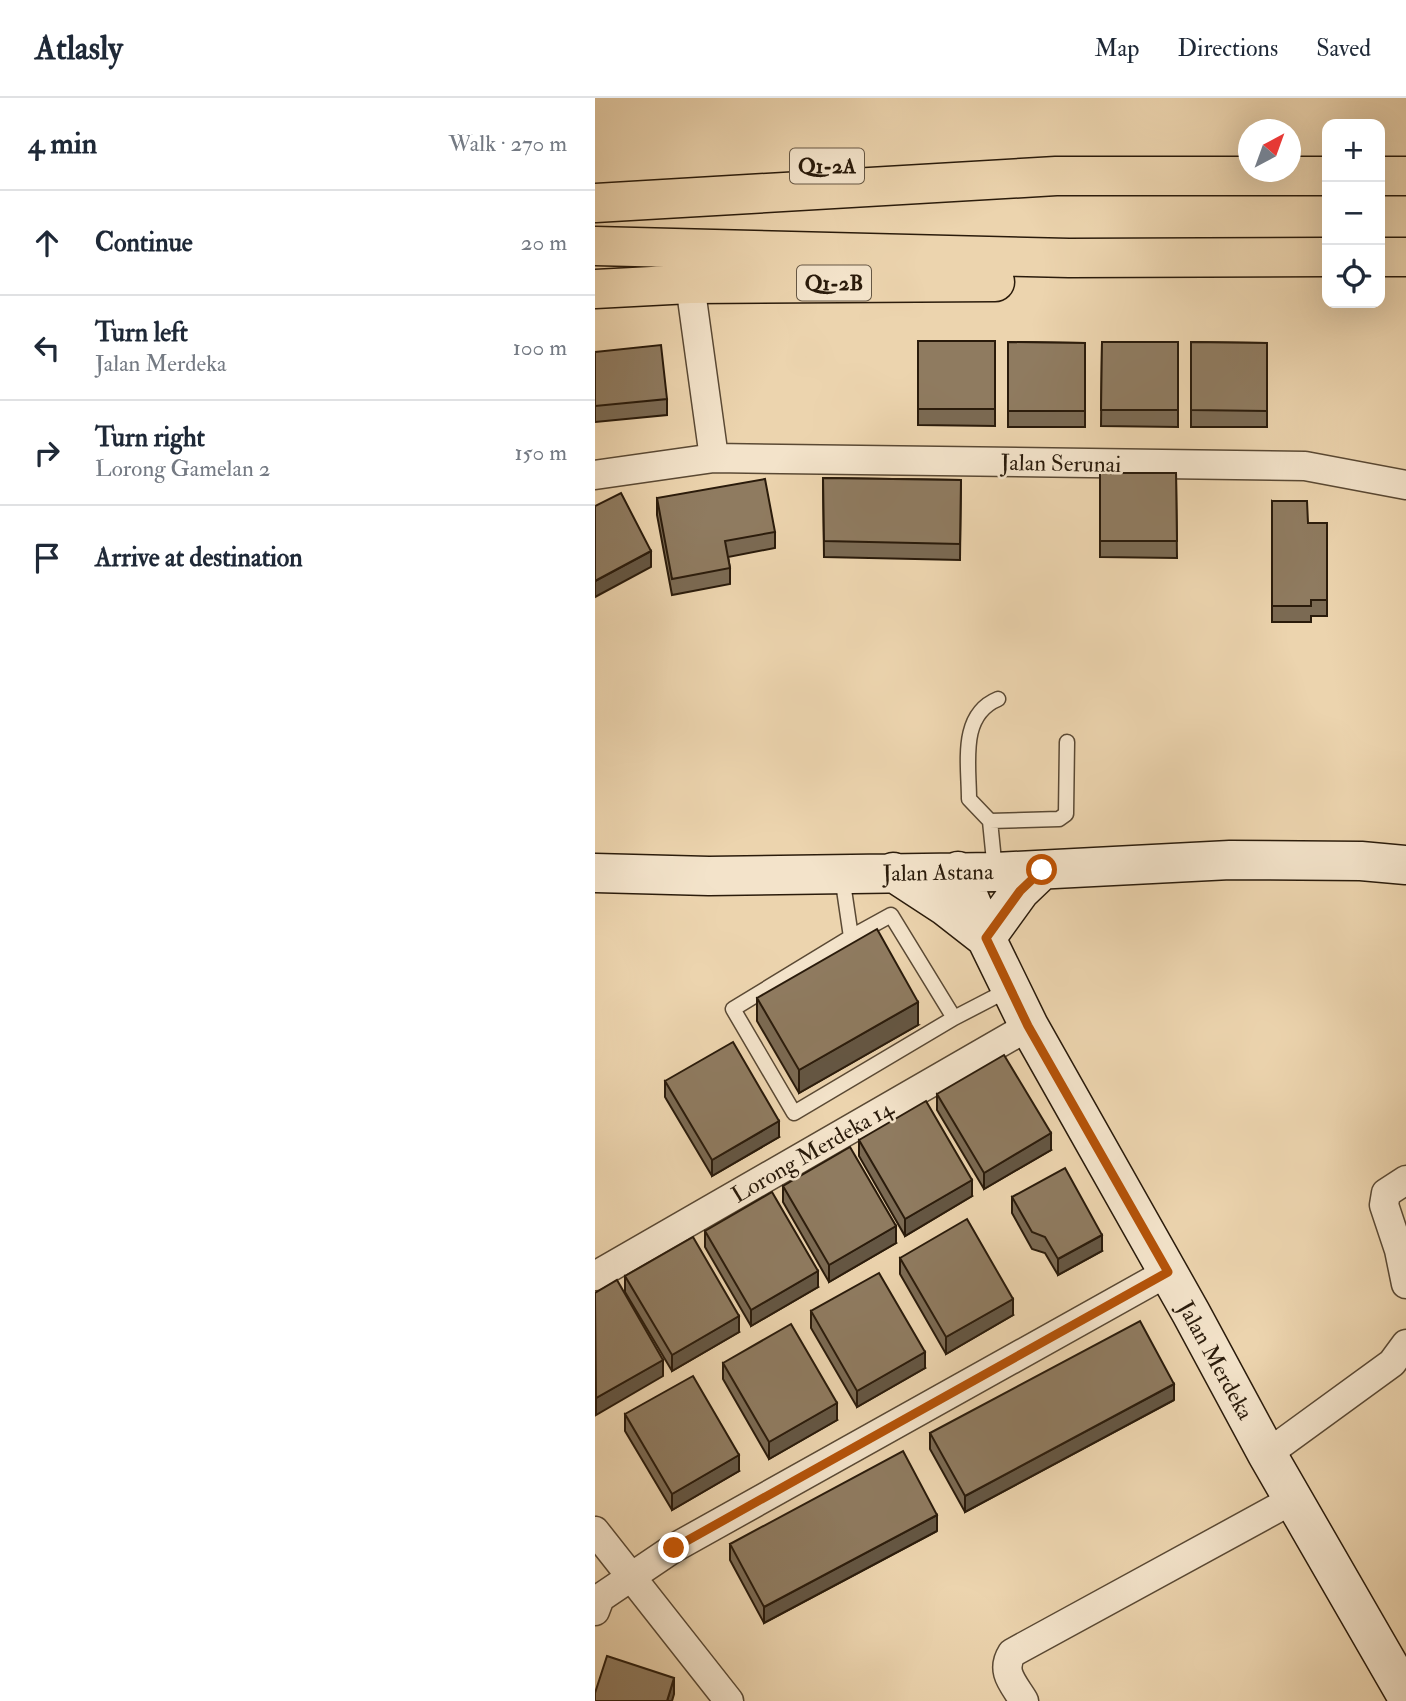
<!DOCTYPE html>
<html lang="en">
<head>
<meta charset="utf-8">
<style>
	:root { --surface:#fff; --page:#f6f6f7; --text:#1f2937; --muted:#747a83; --line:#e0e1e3 }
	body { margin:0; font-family:"IM FELL Double Pica",serif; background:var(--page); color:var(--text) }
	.controls { position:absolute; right:21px; top:21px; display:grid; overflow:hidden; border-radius:14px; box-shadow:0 7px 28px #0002 }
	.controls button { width:63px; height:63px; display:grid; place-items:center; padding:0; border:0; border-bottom:2px solid var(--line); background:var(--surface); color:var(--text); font:35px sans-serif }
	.compass { position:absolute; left:643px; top:21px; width:63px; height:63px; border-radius:50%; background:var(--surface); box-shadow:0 7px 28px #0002; rotate:41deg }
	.stop { position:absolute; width:21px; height:21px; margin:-16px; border:5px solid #b45309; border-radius:50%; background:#fff }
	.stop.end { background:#b45309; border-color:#fff; box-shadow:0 2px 7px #0008 }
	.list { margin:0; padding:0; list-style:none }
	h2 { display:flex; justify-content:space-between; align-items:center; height:91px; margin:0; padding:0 28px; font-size:30px }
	h2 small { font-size:23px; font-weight:400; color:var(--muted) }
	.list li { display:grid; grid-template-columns:46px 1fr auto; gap:21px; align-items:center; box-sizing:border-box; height:105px; padding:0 28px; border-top:2px solid var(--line) }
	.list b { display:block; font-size:26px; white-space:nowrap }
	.list p { margin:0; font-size:23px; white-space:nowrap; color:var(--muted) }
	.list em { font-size:23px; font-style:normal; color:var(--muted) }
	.icon { flex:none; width:38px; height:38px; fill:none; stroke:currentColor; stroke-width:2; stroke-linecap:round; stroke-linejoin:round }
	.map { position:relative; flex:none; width:811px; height:1603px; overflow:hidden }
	header { display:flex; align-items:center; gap:42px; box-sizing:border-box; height:98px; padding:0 35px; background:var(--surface); border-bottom:2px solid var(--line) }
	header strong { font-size:33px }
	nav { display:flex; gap:38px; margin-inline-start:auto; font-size:24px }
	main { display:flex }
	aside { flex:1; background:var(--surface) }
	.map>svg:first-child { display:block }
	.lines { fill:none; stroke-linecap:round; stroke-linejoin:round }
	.lane-casing { stroke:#5a4934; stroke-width:17 }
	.street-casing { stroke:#5a4934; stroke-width:31 }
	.secondary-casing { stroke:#2a1b0b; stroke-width:41 }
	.primary-casing { stroke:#2a1b0b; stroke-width:41 }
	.lane { stroke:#f3e3ca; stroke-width:14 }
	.street { stroke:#f3e3ca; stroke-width:28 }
	.secondary { stroke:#f3e3ca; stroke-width:38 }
	.primary { stroke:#ecd4ae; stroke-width:38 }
	.wall { fill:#7b6a53; stroke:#2a1b0b; stroke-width:2 }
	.shaded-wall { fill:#645643; stroke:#2a1b0b; stroke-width:2 }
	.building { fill:#8f7b60; stroke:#2a1b0b; stroke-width:2 }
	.route { stroke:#b45309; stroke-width:9 }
	.labels { text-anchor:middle; stroke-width:5; stroke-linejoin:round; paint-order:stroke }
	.shield { fill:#f3e3ca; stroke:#665744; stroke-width:2 }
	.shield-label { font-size:21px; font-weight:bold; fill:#2a1b0b }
	.street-label { font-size:23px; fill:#2a1b0b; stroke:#f3e3ca }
</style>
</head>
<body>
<header>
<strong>Atlasly</strong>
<nav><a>Map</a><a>Directions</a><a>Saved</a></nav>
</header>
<main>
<aside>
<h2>4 min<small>Walk · 270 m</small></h2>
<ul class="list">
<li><svg class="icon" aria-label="ahead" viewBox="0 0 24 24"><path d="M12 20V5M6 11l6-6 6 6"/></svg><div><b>Continue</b></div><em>20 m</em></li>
<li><svg class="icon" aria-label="left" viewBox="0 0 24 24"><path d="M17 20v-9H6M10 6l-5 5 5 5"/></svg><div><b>Turn left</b><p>Jalan Merdeka</p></div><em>100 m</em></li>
<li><svg class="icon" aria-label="right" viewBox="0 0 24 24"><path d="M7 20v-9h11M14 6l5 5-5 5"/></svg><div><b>Turn right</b><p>Lorong Gamelan 2</p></div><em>150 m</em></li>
<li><svg class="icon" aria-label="arrive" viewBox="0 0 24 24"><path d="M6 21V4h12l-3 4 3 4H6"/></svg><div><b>Arrive at destination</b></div></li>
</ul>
</aside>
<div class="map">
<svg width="811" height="1603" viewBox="0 0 811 1603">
	<rect width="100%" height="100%" fill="#ecd4ae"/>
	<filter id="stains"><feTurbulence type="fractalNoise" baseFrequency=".00286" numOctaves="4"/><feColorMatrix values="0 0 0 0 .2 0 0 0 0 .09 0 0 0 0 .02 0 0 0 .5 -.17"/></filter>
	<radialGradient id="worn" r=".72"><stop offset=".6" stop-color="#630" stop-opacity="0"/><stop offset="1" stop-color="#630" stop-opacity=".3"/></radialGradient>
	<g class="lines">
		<g class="lane-casing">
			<path id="lane" d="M395,723L464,721L471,716L472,644
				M400,773L395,723L374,701C374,666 364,617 403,601
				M247,778L256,839
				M359,920L296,817L256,839L138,911L199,1015L359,920L413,892"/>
		</g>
		<g class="street-casing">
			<path id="street" d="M95,186L119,360
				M0,377L119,360L710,368L811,387
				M811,1082L791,1095L789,1107L804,1152L811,1186
				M0,1178L434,928
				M672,1356L797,1265L811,1246
				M0,1433L134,1603
				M0,1513L5,1500L79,1450L573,1174
				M429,1603C419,1586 405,1574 417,1555L699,1401"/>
		</g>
		<g class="secondary-casing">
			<path id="secondary" d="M363,773L391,840L434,928L596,1215L672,1356L811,1597
				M298,774L350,808L391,840L425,793L447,772
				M0,775L114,778L400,774L635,762L766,763L811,767"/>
		</g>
		<g class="primary-casing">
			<path id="primary" d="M785,78H811
				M0,105L461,78H732
				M0,148L474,160L732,159
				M785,159H811
				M0,191L95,186L400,184"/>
		</g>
		<use href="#lane" class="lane"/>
		<use href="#street" class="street"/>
		<use href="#secondary" class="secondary"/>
		<use href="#primary" class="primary"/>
	</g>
	<path class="wall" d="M323,243H400V328L323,327Z
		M413,244L490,245V329H413Z
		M507,244H583V329L506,328Z
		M596,244L672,245V329H596Z
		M0,254L72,301V317L0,324Z
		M505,375H581L582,460L505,459Z
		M228,380L366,382L365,462L229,459Z
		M62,400L180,434V450L133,459L135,470V486L77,497L62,417Z
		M677,403L713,425H732V518H716V524H677Z
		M162,900L323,927L204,995L162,923Z
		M70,983L184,1039L117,1078L70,999Z
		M342,996L456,1052L389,1091L342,1012Z
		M264,1042L377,1098L310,1138L264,1058Z
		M188,1088L301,1145L234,1184L188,1104Z
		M417,1099L507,1153L463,1177L450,1155L437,1151L417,1115Z
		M110,1133L223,1189L156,1228L110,1149Z
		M305,1160L418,1217L351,1256L305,1176Z
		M30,1178L144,1234L77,1273L30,1194Z
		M216,1213L330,1270L262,1309L216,1230Z
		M128,1265L242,1322L174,1361L128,1281Z
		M579,1302L370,1414L335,1351V1335Z
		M30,1316L144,1373L77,1412L30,1333Z
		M342,1433L169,1525L135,1462V1446Z"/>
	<path class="shaded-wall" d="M56,453V469L0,499V483Z
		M323,904V927L204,995V972Z
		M184,1023V1039L117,1078V1062Z
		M456,1035V1052L389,1091V1075Z
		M377,1082V1098L310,1138V1121Z
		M301,1128V1145L234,1184V1167Z
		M507,1137V1153L463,1177V1161Z
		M223,1173V1189L156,1228V1212Z
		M418,1201V1217L351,1256V1239Z
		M144,1218V1234L77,1273V1257Z
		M330,1254V1270L262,1309V1293Z
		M68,1262V1278L1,1317V1300Z
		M579,1286V1302L370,1414V1398Z
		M242,1305V1322L174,1361V1344Z
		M144,1357V1373L77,1412V1396Z
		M342,1417V1433L169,1525V1509Z
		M79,1580V1596L77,1603H72Z"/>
	<path class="building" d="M323,243H400V311H323Z
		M413,244L490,245V313H413Z
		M507,244H583V312H506Z
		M596,244L672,245V313L596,312Z
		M66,247L72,301L0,308V254Z
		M505,375H581L582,443H505Z
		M228,380L366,382L365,446L229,443Z
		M170,381L180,434L130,443L135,470L77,481L62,400Z
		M26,395L56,453L0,483V408Z
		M677,403H712L713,425H732V502H716V508H677Z
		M282,831L323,904L204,972L162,900Z
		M138,944L184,1023L117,1062L70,983Z
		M409,957L456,1035L389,1075L342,996Z
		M331,1003L377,1082L310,1121L264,1042Z
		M255,1049L301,1128L234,1167L188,1088Z
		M470,1070L507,1137L463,1161L450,1139L437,1134L417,1099Z
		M177,1094L223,1173L156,1212L110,1133Z
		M372,1121L418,1201L351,1239L305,1160Z
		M98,1139L144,1218L77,1257L30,1178Z
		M284,1175L330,1254L262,1293L216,1213Z
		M22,1182L68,1262L1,1300L0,1195Z
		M545,1223L579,1286L370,1398L335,1335Z
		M196,1226L242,1305L174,1344L128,1265Z
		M98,1278L144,1357L77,1396L30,1316Z
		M308,1353L342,1417L169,1509L135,1446Z
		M12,1558L79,1580L72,1603H0V1595Z"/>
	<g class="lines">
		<path class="route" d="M79,1450L573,1174L433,928L391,840L425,793L447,772"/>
	</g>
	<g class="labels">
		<g class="shield">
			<rect x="195" y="50.5" width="74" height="35" rx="5"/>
			<rect x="202" y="167.5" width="74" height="35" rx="5"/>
		</g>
		<g class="shield-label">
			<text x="232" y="75">Q1-2A</text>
			<text x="239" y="192">Q1-2B</text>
		</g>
		<g class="street-label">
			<text transform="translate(466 365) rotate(1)" y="8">Jalan Serunai</text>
			<text transform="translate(343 774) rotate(-1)" y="8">Jalan Astana</text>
			<text transform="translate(217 1053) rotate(-30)" y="8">Lorong Merdeka 14</text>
			<text transform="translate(621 1262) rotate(61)" y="8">Jalan Merdeka</text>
		</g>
	</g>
	<rect width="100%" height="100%" filter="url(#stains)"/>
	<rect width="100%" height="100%" fill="url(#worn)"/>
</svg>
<div class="controls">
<button>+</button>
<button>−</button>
<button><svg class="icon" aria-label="locate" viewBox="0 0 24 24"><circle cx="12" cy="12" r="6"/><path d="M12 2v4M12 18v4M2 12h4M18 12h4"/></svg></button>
</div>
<svg class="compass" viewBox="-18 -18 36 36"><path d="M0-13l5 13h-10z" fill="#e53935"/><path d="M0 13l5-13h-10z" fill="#747a83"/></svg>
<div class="stop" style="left:447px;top:772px"></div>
<div class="stop end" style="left:79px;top:1450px"></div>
</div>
</main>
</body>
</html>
